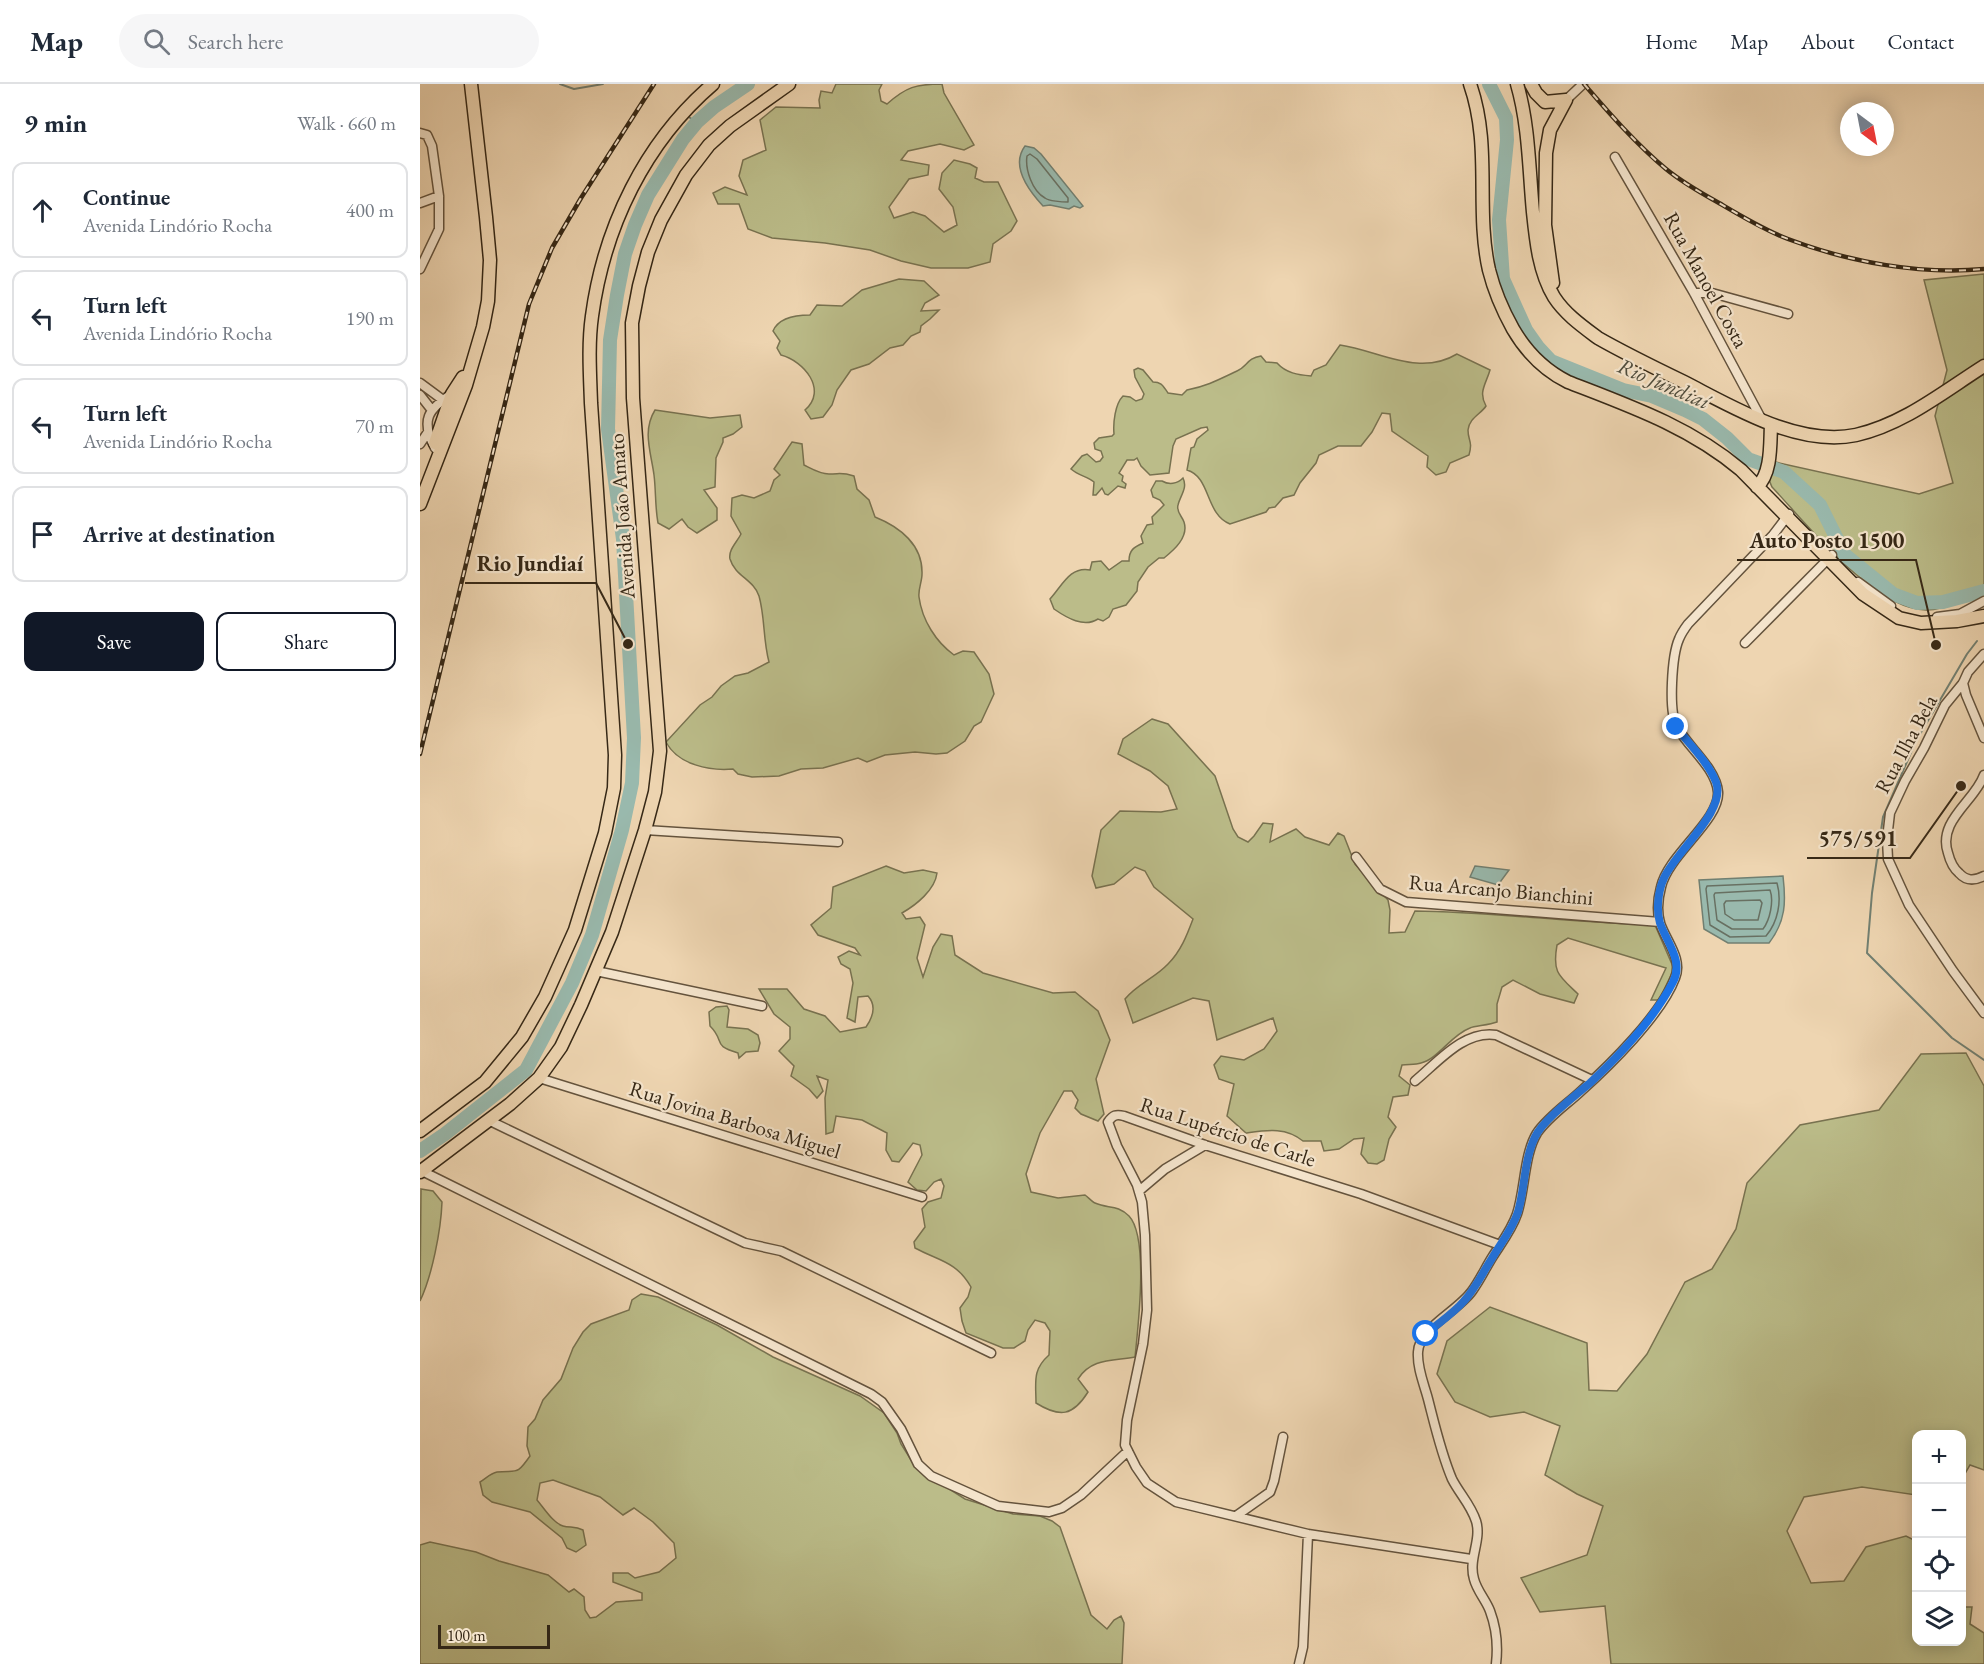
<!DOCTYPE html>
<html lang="en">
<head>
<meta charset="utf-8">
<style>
	:root { --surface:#fff; --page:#f6f6f7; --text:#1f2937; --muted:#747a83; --line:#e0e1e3; --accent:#111827 }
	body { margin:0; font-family:"EB Garamond",serif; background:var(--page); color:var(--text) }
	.controls { position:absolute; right:18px; bottom:18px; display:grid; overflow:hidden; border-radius:12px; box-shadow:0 3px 15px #0003 }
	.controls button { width:54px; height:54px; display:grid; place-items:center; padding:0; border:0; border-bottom:2px solid var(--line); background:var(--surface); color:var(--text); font:30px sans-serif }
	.compass { position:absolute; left:1420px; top:18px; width:54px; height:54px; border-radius:50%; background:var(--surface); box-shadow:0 3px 15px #0003; rotate:148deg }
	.scale { position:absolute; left:18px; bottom:15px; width:112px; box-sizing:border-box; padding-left:6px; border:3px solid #362816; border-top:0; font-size:16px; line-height:21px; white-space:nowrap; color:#362816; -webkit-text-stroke:4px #f4e4cc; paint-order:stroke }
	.stop { position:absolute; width:18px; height:18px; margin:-14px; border:4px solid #1a73e8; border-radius:50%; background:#fff }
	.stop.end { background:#1a73e8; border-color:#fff; box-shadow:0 2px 6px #0008 }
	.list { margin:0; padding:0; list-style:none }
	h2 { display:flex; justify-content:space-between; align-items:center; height:78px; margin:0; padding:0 24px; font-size:26px }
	h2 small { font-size:20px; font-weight:400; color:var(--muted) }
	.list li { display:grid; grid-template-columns:39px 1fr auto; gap:18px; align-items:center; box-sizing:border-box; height:96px; margin:0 12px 12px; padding:0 12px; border:2px solid var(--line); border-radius:12px }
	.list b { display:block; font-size:22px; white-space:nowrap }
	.list p { margin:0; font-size:20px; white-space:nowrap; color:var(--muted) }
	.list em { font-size:20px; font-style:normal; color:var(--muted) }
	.actions { display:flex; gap:12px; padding:18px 24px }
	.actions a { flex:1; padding:14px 0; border:2px solid var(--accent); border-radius:12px; text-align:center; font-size:21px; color:var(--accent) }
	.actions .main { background:var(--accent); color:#fff }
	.icon { flex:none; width:33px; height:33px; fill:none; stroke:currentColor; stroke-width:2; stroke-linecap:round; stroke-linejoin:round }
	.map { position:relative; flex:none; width:1564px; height:1580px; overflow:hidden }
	header { display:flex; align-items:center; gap:36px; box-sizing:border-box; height:84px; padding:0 30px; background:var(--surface); border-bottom:2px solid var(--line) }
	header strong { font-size:28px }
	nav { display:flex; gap:33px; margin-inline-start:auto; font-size:21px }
	.search { width:420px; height:54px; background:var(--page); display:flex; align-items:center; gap:15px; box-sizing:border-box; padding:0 21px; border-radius:33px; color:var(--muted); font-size:22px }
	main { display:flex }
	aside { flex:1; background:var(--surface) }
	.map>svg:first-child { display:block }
	.green { fill:#bbbc89; stroke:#787250; stroke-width:1.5 }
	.water { fill:#99b9ad; stroke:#717f71; stroke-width:1.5 }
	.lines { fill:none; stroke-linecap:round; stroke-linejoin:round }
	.shore { stroke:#687062; stroke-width:1.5 }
	.stream { stroke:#717f71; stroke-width:2 }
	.river { stroke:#99b9ad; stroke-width:14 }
	.street-casing { stroke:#64533d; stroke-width:11 }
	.primary-casing { stroke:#362816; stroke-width:15 }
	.street { stroke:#f4e4cc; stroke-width:8 }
	.primary { stroke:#eed5b1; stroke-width:12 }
	.rail-casing { stroke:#362816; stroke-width:4.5 }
	.rail { stroke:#f4e4cc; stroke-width:2; stroke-dasharray:7; stroke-linecap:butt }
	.route { stroke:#1a73e8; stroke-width:8 }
	.labels { text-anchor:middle; stroke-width:4.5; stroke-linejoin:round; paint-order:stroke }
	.street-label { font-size:21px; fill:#362816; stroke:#f4e4cc }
	.water-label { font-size:22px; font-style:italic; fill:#4f4c3c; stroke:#f4e4cc }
	.leader { fill:none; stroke:#362816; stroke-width:2 }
	.callout-dot { fill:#362816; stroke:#f4e4cc; stroke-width:2 }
	.callout-label { font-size:22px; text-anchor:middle; font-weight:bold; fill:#362816; stroke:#f4e4cc; stroke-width:4.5; stroke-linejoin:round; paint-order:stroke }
</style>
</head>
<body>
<header>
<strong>Map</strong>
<div class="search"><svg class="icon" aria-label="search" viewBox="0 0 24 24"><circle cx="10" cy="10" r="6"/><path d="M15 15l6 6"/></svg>Search here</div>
<nav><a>Home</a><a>Map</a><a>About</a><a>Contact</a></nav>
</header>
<main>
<aside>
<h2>9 min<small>Walk · 660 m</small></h2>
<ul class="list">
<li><svg class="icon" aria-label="ahead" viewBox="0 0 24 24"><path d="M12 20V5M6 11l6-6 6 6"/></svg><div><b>Continue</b><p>Avenida Lindório Rocha</p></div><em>400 m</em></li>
<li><svg class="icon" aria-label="left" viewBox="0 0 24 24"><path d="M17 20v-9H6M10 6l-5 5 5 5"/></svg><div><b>Turn left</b><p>Avenida Lindório Rocha</p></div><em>190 m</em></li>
<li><svg class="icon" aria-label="left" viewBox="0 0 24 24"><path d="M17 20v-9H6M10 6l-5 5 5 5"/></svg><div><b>Turn left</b><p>Avenida Lindório Rocha</p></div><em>70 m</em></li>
<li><svg class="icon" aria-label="arrive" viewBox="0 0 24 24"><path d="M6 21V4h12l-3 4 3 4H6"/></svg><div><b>Arrive at destination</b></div></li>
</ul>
<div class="actions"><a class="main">Save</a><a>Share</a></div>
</aside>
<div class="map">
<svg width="1564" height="1580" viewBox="0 0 1564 1580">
	<rect width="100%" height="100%" fill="#eed5b1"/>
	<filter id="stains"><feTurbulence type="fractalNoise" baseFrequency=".00333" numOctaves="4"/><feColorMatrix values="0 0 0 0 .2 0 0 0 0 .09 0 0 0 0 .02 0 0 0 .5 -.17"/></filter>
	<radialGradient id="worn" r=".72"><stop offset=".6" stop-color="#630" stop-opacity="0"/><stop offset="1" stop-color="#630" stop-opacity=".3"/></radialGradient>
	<path class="green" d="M416,0H462L459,6L461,17L467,20C486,3 496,0 522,0L524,9L554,61L544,66L520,60L488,67L481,76L509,81L508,91L489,95L469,123L474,134L493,128L505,132L524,148L537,141L533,123L519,105L522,89L534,76L550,80L557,84L555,94L564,98H578L597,137L591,147L573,160L570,178L548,184H511L481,177L450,166L405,159L352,154L328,145L319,120H298L293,109L305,103L327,111L319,92L323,76L346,66L340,36L356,23L400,24L399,16L401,7L412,9Z
		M1564,190V511C1549,515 1520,527 1506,526C1454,526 1386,439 1352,403L1349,396L1355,378L1499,410L1533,399L1515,332L1527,286L1504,196Z
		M479,195L504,197L519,211L505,219L501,227L519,226L510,235L501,242L500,248L491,252L483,261L470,264L449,280L431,286L417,306L412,321L403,333L391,335L385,326C408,306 384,277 361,271L357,264L360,257L353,247C359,233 377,231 390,231L397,221L422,222L442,206Z
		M920,261C960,267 999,293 1037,270L1070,286C1066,300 1058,308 1066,322C1061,330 1049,334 1048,346C1048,357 1053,357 1049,371L1030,379L1026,388L1016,391L1007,383L1008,372L972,347L970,330L962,329L952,348L941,362H918L899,371L896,379L880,399L874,411L863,414L855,423L849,424L846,428L810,440C785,430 791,393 767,386L771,364L774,363L777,355L788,346L787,343L781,344L756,355L753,362L749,389L730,391L721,382L717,374L714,376H707L699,389L703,392L702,397L706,400L705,404L698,402L688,411L685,410L682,404L676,411H673L674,398C667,392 659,392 651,385L662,372L667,370L676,378L680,377L683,373L681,367L675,365L674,359L679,354L692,352L694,350C693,339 695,320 703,312L710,313L716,317L722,315L724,310L715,293L714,286L718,284L723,286L733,298C742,298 743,302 748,309L762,311L767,306C787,302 798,296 817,287C827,283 827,274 841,272L846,278L857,279C866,289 878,291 891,292L894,286L906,281Z
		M235,326L290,334L320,331L322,343L313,350L303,354V358L296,374L295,403L284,406L297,424V436L277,449L268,443L262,435L249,445L238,439C235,423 236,407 234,391C231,368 222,347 235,326Z
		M372,358L382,360L384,381C392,385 400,390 409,390C421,390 421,388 434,392L437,405L449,416L455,433C480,443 503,461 502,490C502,498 498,505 499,513C502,536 516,558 534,571L543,567L554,568L569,590L574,610L561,638L554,642L545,657L527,669L516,670L495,668L465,671L447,678L438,674L403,684L381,685L359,692L332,693L318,690L313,685C290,687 258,681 246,658L280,621L292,613L301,602L315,592L328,589L349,578C343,556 345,533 339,512C334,496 315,492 310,475C308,466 317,458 321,450L311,432L312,414L322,411L334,414L350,407L354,396L360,391L354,385Z
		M763,394C768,404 760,412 758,421C756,428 762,432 764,438C769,453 754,466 744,474H739L728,483L718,498L717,507L706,521L693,525L689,533L683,537L678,535C664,544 647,534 634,525L630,515C642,502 650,482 670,486L672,478L681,477L689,486L702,477H709C709,466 714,463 723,459L721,452L727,441L733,440L732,433L744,421L740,416L733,413L731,406L736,397H742C749,401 757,400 763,394Z
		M732,635L748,640L795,692L813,745L818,753L828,758L834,752L843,739L853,740L850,758L876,745L885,753L909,761L918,749L924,752L935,780L968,816L970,826L969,849L985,848L995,827C1075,828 1155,839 1235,841L1254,885L1239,916H1231L1246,884L1148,854L1137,861C1132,889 1139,892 1158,910L1154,919L1120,910L1093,896L1082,903L1077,920V938C1069,941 1055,942 1050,944C1031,951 1018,975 1001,979C995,981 988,980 982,981L979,992L990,1001L988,1011L973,1013L968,1033L976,1043L969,1055L964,1076L957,1080L948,1079L941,1070L944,1054L934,1055L919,1065L904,1067L901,1057H883C866,1043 848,1046 826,1049L807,1032L814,1000L799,995L794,981L801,972L824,976L844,965L857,947L853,934L797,956L789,917L773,914L713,939L705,915C717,900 735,894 748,880C761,867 767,851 773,835L734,803L725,787L715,783L694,800L676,804L672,792L681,746L700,727L741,728L757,725L748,702L730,687L698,670L703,655Z
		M466,782L484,789L503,786L517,789C515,806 496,821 482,829L486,835L500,833L505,841L497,874L503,893L513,863L521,850L532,852L535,871L563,889L633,909L655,908L678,927L690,956L676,995L684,1030L678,1037L661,1030L655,1024L658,1016L652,1007H644L620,1049L606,1090L611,1108L638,1114L665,1111C668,1113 672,1118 675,1119C688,1125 697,1120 709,1132C729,1153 718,1243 715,1273C693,1277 671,1274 658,1295L668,1308C653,1332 640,1334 616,1319C616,1298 612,1286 629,1271L630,1247L625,1239L615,1236L608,1246L605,1257L594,1264H583L546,1249L542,1237L540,1224L548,1213L551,1203C536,1177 519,1177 495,1164L494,1158L505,1143L502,1125L508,1118L521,1114L524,1102L521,1095L514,1098L506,1107L497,1106L488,1098L502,1071L500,1061L493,1059L479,1078L472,1077L466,1066L467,1049L442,1036L416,1032L413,1048L406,1050L405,1014L408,996L397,992L403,1007L397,1014L389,1005L371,992L374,982L359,967L370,955V943L354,930L339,905H367L384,925L405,932L420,948L446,943C453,933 457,922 448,912L438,913L435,938L427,934L433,899L430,885L421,880L418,873L429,867L440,871L435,864L398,851L391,841L411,824L413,803Z
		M307,922L309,926L307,943L328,945L338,951L340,959L338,967L326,968L319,974L318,969C291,961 306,958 290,942L289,928L296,923Z
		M1546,969L1564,1002V1386L1550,1381L1542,1395V1350H1496V1411L1442,1403L1384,1413L1367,1447L1391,1499L1424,1497L1446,1463L1486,1452L1496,1457V1558H1542V1523H1552L1550,1540L1564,1549V1580H1191L1185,1522L1120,1528L1101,1494L1167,1471L1183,1422L1157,1410L1125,1391L1140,1342L1104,1328L1070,1333L1035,1318L1017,1290L1027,1257L1070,1223L1167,1259L1169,1306L1197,1307L1227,1270L1265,1198L1292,1185L1316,1145L1327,1099L1380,1041L1459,1026L1501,970Z
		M1,1105L13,1107L22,1118C21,1146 12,1192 0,1217Z
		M221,1210L238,1213L297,1241L353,1273L440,1312L464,1329L477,1349L481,1360L496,1384L545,1415L593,1430L620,1432L632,1437L640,1443L671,1531L687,1545L694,1536L701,1532L704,1539L702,1580H0V1461L10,1458L56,1468L79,1477L128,1491L149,1508L154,1505L164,1513L165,1526L170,1534L176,1533L196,1518L222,1516V1509L193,1498V1489H208L215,1494L239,1488L256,1474L254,1459L233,1438L214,1424L203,1431L180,1413L133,1396L120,1399L117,1416C124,1424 133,1439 143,1442C150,1444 155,1442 163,1446L166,1461L156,1468L147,1464L142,1454L110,1428L72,1418L63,1411L60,1398C65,1395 71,1389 77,1388C98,1386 96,1392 110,1372L107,1362L108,1343L115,1335L123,1316L141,1295L153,1264L163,1248L171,1240L209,1226L212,1216Z"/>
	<path class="water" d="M605,62L614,64L621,70L663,122L660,124L654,122L649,125L630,121L623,122C609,107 590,82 605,62Z
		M1055,782L1089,786L1078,801L1050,793Z
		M1363,792C1366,818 1366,837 1349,859H1308L1284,845L1279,796Z"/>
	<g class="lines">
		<path class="shore" d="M610,70L617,75L648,114V118C642,118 629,117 625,114C612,107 605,85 607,72Z
			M1357,799C1362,817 1358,838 1346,852L1310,853L1290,841L1286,805L1287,802Z
			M1350,806C1354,817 1350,836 1343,845H1312L1297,836L1294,811L1295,809Z
			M1340,816L1342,819L1338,836H1314L1305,830L1304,820L1306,817Z"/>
		<path class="stream" d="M140,0L154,5L183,0
			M267,32L277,38
			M1557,557L1547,570L1496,657L1463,733L1452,809L1447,869L1532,954L1564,976"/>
		<path class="river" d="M1069,0L1086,34L1087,56L1079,136L1083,195L1106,246L1118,263L1131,277L1203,306L1232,312L1265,326L1283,335L1307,354L1328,375L1364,388L1400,421L1425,471L1473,510L1497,519L1523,518L1564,507
			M0,1067L25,1050L106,986L152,899L172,851L202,746L212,699L214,654L203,455L188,345L190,256L197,211L205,170L215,141L228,111L263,55L277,38L294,23L328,0"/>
		<g class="street-casing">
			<path id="street" d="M1146,16L1163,0
				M0,49L7,51L12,62L19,112V145L0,185
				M1195,73L1274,209L1343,338
				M0,119L19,112
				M1274,209H1292L1368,230
				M0,299L23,316
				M0,311L11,325
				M0,360L8,348
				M15,364C0,336 8,325 33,309
				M1438,498L1471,522
				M1517,533L1540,530L1564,517
				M1325,559L1412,471
				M1564,570L1548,588L1543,599L1525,621L1504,664L1485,697L1470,729L1467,755L1468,775L1489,821L1533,887L1564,929
				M1543,599L1546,611L1564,654
				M1564,691C1555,717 1517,737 1528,769C1530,777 1533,784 1539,789C1546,797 1554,797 1564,792
				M225,746L418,758
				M936,773L960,805L986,818L1240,838
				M176,887L342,922
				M119,994L502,1113
				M995,997C1018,978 1044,946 1076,951L1172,996
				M68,1036L325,1159L361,1167L571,1269
				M2,1087L451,1310L462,1318L481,1345L498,1380L511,1392L578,1422L629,1428L642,1424L661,1411L708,1367
				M719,1107L745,1085L785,1061
				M816,1432L850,1408L854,1397L863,1353
				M1051,1475L888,1450L756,1418L727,1399L716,1383L705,1361L707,1336L723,1260L727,1226L725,1151L722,1118L717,1101L697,1062L688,1038C693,1031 696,1030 704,1032L785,1061L941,1110L1080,1161
				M879,1580L883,1563L888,1450
				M1076,1580C1078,1563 1076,1543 1070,1527C1066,1516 1057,1507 1054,1495C1048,1475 1062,1456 1056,1437C1051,1421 1039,1409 1032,1395C1021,1369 1015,1342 1008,1315C1004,1300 997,1284 998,1268C999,1244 1038,1227 1052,1207C1060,1196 1066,1183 1073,1172C1082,1158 1092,1145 1097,1130C1105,1106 1104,1070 1117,1049C1128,1033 1146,1021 1160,1008C1190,981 1241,931 1255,894C1263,875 1246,857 1240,839C1237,828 1238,814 1241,803C1248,771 1300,736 1298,708C1296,684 1268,663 1257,643C1248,627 1252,571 1259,555C1261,550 1265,544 1268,540L1353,451L1369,430"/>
		</g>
		<g class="primary-casing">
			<path id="primary" d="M1050,0C1072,63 1055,124 1069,186C1074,206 1083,227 1093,245C1107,269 1124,286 1148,298C1210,322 1270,343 1321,386L1443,510L1479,534L1501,539L1537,537L1564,532
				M1097,0C1109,41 1109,86 1113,128C1116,157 1119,188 1134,213C1145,230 1162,242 1178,254C1206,270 1235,284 1264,298C1313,323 1378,363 1436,351C1484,340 1523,308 1564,282
				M1111,0L1116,9L1125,18L1146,16
				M1133,199L1125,141L1126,69L1130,46L1146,16
				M15,359L32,310L43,293
				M1337,403C1352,389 1350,360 1351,341
				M0,420L46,301L63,243L68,217L70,176L66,133L51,0
				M0,1047L65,998L102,953L125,913L155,846L185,749L194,704L195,671L171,319C170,290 168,260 172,232C184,143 225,58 293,0
				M0,1088L90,1020L119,994L141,963L161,921L192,848L225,746L235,708L240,667L213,314L212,239L219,202L228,168L241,136L266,91L289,61L310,42L369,0"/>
		</g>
		<use href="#street" class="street"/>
		<use href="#primary" class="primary"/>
		<g class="rail-casing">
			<path id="rail" d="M1164,0C1189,29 1216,60 1246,85C1262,98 1281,109 1299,119C1321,132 1344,146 1368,155C1429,178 1499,191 1564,185
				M0,670L109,220L132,164L161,114L234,0"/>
		</g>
		<use href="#rail" class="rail"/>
	</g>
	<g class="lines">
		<path class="route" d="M1006,1250C1018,1239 1033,1230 1044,1217C1055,1205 1062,1190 1071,1176C1080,1160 1092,1146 1098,1128C1105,1104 1104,1076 1115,1053C1123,1036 1155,1012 1170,999C1201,970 1234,935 1253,898C1264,877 1247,859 1240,839C1236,826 1238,807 1244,794C1256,767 1307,727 1296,698C1288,678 1269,660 1256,643"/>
	</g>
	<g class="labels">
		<g class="street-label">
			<text transform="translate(1286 196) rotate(61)" y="7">Rua Manoel Costa</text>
			<text transform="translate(202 432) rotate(-94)" y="7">Avenida João Amato</text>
			<text transform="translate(1486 660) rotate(-62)" y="7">Rua Ilha Bela</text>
			<text transform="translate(1081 806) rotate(5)" y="7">Rua Arcanjo Bianchini</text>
			<text transform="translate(315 1036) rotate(17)" y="7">Rua Jovina Barbosa Miguel</text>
			<text transform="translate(808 1048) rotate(18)" y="7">Rua Lupércio de Carle</text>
		</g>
		<g class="water-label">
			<text transform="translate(1244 299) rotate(23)" y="8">Rio Jundiaí</text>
		</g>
	</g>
	<path class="leader" d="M1516 561L1496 476H1317M208 560L176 499H45M1541 702L1490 774H1387"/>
	<g class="callout-dot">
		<circle cx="1516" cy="561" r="6"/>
		<circle cx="208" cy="560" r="6"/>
		<circle cx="1541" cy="702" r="6"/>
	</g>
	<g class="callout-label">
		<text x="1407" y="464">Auto Posto 1500</text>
		<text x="110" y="487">Rio Jundiaí</text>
		<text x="1438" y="762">575/591</text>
	</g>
	<rect width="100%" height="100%" filter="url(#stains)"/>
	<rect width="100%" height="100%" fill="url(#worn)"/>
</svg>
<div class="controls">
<button>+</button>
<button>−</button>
<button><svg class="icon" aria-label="locate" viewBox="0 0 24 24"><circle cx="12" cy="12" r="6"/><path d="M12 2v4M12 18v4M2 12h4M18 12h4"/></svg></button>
<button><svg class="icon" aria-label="layers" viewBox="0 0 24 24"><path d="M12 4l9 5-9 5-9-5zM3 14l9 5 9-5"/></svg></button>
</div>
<svg class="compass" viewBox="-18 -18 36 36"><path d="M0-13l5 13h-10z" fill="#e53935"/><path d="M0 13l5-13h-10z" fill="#747a83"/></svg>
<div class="scale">100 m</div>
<div class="stop" style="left:1006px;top:1250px"></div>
<div class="stop end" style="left:1256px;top:643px"></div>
</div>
</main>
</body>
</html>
